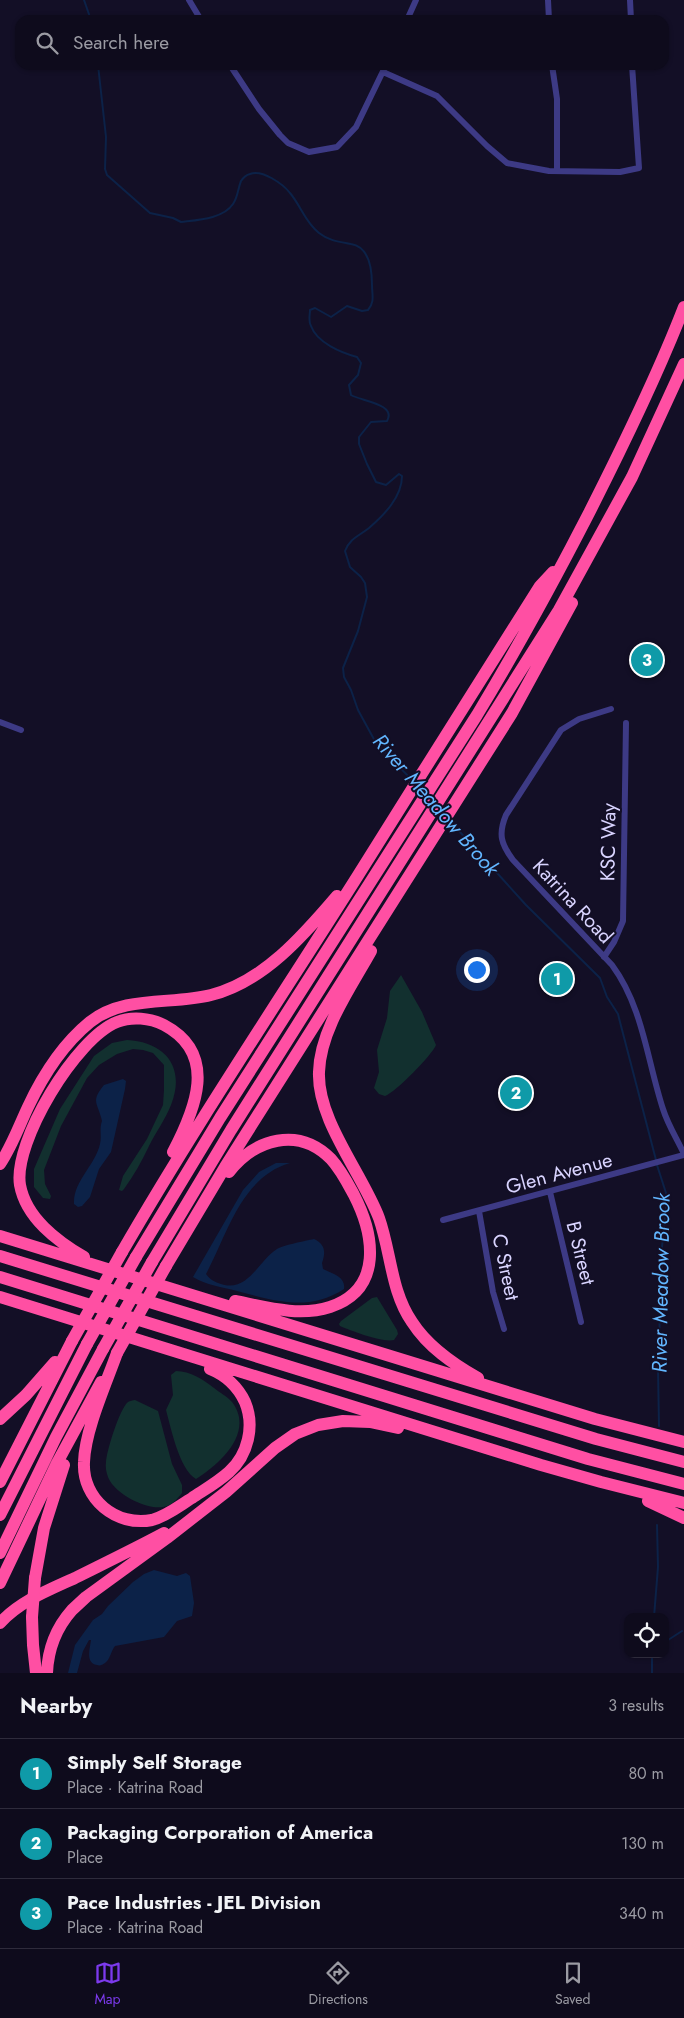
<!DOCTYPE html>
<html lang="en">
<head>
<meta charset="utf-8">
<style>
	:root { --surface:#0e0b1c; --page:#171425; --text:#f1f3f6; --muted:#9b9ba3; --line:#2e2b3b; --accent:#7c3aed }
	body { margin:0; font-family:Jost,sans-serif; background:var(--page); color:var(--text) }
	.controls { position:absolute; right:15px; bottom:15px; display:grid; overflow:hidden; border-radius:10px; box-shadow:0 1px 4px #0004 }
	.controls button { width:45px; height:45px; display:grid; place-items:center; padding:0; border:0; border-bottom:1px solid var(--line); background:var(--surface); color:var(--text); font:25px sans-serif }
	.you { position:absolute; left:476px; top:969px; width:18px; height:18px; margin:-12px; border:4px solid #fff; border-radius:50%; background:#1a73e8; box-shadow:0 0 0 8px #1a73e833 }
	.badge { display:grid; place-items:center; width:32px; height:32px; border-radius:50%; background:var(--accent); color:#fff; font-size:16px; font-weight:700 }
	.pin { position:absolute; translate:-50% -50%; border:2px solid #fff; box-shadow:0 1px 5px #0006 }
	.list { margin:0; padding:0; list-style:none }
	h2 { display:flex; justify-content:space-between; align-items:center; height:65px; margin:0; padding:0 20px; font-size:21px }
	h2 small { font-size:16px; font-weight:400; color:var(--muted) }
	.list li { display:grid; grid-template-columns:32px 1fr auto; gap:15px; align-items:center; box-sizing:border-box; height:70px; padding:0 20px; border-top:1px solid var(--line) }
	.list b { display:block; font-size:19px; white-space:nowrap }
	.list p { margin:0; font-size:16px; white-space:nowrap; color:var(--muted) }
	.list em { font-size:16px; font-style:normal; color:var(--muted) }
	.icon { flex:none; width:28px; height:28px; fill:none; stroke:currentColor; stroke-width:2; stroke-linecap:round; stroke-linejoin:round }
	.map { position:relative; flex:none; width:684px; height:1673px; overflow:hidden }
	.search { position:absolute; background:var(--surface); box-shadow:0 1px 4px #0004; left:15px; right:15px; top:15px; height:55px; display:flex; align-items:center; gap:12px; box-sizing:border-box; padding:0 18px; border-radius:15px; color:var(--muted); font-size:19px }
	.sheet { height:275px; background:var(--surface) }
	nav { display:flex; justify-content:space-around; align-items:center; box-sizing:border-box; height:70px; border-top:1px solid var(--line); background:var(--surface); font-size:14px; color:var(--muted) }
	nav a { display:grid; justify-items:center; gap:2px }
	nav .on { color:var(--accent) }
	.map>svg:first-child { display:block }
	.green { fill:#12302f }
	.water { fill:#0c2248 }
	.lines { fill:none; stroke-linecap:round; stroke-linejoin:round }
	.stream { stroke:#0c2248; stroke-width:2 }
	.minor { stroke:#3d3a85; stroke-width:6 }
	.motorway { stroke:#ff4fa3; stroke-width:12 }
	.motorway-bridge { stroke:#ff4fa3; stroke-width:12 }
	.labels { text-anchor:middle; stroke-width:4; stroke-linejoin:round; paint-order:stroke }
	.street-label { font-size:20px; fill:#d9d4ff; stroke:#130f26 }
	.water-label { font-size:21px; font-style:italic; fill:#62b6ff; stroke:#130f26 }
</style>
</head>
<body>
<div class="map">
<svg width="684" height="1673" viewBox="0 0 684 1673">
	<rect width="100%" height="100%" fill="#130f26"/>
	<path class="green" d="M401,975L422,1012L436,1045C432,1055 396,1092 385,1096L379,1094L374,1088L379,1072L377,1050L387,1018L390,991Z
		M127,1040C165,1042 186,1067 171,1105C165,1120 156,1132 149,1146C142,1161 134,1175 124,1189L122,1191L119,1190L123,1176L147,1139L163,1105L164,1090V1065L153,1053L143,1050L133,1049L117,1054L99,1065L87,1078L61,1126L44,1170L45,1184L51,1196L50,1199L43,1198L34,1187V1169L60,1109L94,1056L112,1043Z
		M377,1297L397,1330L398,1334L394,1340C383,1343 352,1331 340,1326L339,1324L341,1321L372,1298Z
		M176,1371C190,1371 204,1380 214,1388C220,1393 227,1396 232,1402C255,1432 220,1464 196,1479C179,1469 171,1428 166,1410L173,1395L171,1375Z
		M135,1400L158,1411L172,1464L182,1485V1493C178,1498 173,1504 167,1506C150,1512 119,1496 110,1481C107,1476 105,1468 106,1463C106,1452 120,1408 128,1402C130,1401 133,1400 135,1400Z"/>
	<path class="water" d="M123,1079L126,1081L125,1089L111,1152L99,1169L90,1197L82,1206L78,1207L74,1204C73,1181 95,1166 100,1144C102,1136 99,1129 102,1121C98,1103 90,1102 104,1085Z
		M276,1163H290C241,1177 227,1235 206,1274C210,1280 215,1282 221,1284C248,1293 258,1261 277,1249C284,1245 305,1241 314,1239C325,1244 326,1252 322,1263L323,1269C333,1274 346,1277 344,1289C309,1312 274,1301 237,1291C222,1287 206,1285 193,1277L243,1190L259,1172Z
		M154,1570L177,1576L186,1573L190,1576L194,1603L192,1616L177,1621L164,1637L115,1646C111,1651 110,1660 105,1663C102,1665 100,1666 97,1665C85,1663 90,1648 91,1640H89L83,1651L77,1673H68L75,1645L93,1620L102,1614L108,1606L133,1582L144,1574Z"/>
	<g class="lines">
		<path class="stream" d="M84,0L91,20
			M98,65L106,137L105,169L107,175L150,213L173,218L181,222C197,220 223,219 233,204C238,197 238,188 241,181C243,178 246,175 250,174C262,169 283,184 290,193C301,206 305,222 319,233C329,241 340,242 351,244C370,247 372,270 372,285C372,295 375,302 368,310L362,311L347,306L331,317L315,308L310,310C310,315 308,321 311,326C317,343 342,353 357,357L361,363L358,375L349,385L351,395C361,401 397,404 387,421L371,422L359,437V444L367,464L376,482L386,485L399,474L402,476C402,497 384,515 369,528C359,536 350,538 345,551L350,567L361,577L365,583L367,597L358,631L343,668L344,677L351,690L358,710L376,743L412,780
			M449,820L526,905L600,978L607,997L618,1014L620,1022L656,1160
			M657,1165L666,1193V1210L661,1256L663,1283L658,1300L660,1312L658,1368L659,1426
			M654,1617L658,1567L657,1525
			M665,1642L682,1631
			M652,1673V1654"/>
		<path class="minor" d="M189,0L201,20
			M548,0L549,20
			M630,0L631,20
			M407,20L416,0
			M230,65L259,109L280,135L288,143L309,152L337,147L356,127L386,65
			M552,65L557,99V171
			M383,72L437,96L487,146L507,163L549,171L620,172L639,168L632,65
			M611,709L579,719L561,730L506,815C498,834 501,844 513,860L612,965C643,1007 647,1060 663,1109C668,1125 677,1139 684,1154
			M0,722L21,730
			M604,957L614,942L623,921L626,723
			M550,1192L581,1322
			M479,1211L493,1292L504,1329
			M443,1220L684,1155"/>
		<path class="motorway" d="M371,951C351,987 320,1030 319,1072C317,1120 362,1173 379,1218C391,1252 391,1292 412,1322C428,1347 453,1364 478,1378
			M0,1164C12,1146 19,1126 28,1107C43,1075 63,1044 90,1022C124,995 172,1005 211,995C263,982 303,936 337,896
			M229,1172C255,1139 298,1126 331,1159C341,1170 347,1182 354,1195C374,1234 384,1289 330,1307C299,1317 265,1307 235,1301
			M0,1236L595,1419L684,1442
			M122,1252C196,1124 278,1002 357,877C418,780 478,683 540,586L553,572
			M0,1256L596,1439L684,1462
			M84,1257C57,1241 26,1218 20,1185C13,1142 76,1038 117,1022C132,1016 150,1018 164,1025C219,1054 195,1110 173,1152
			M136,1257L220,1118L477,715C517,649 554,581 589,513C623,446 657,377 684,307
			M152,1262L231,1130L559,610L632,477L684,364
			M166,1266L225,1167L512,713L572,603
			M0,1277L588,1459L684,1484
			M0,1297L541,1465L601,1482L684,1503
			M117,1353C106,1384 85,1430 84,1462C82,1499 116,1527 152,1520C167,1516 179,1506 192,1498C204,1490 218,1482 229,1472C248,1455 255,1426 245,1402C238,1387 225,1375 210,1369
			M0,1419L26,1395L55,1362
			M0,1482L72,1341
			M648,1501L684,1518
			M0,1515L87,1344
			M0,1553L56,1437L103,1349
			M35,1578L44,1528L64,1465
			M0,1583L57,1463L101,1382
			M32,1617L33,1645L36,1673
			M0,1623C20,1601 49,1590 75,1578C105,1563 134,1549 164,1533
			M47,1673C48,1648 56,1628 72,1610L86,1597L167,1538L226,1492L275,1448L295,1434L318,1425L343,1421L370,1422L398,1428"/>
		<path class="motorway-bridge" d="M72,1341L122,1252
			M87,1344L136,1257
			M103,1349L152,1262
			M117,1353L166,1266
			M32,1617L35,1578"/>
	</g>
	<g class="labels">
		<g class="street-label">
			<text transform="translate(608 842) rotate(-89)" y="7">KSC Way</text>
			<text transform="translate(573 901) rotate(47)" y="7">Katrina Road</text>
			<text transform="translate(559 1173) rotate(-15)" y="7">Glen Avenue</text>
			<text transform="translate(581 1253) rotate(76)" y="7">B Street</text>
			<text transform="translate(506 1267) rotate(78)" y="7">C Street</text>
		</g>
		<g class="water-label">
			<text transform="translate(436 805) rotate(49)" y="7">River Meadow Brook</text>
			<text transform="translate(661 1283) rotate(-89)" y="7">River Meadow Brook</text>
		</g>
	</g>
</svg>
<div class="controls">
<button><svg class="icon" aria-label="locate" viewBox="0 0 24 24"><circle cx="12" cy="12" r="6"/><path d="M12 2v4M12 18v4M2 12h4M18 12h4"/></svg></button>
</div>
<div class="you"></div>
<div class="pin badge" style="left:557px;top:979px;background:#0f9aa8">1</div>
<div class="pin badge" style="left:516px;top:1093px;background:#0f9aa8">2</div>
<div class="pin badge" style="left:647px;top:660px;background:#0f9aa8">3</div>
<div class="search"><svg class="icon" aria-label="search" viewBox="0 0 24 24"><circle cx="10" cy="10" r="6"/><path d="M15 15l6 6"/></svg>Search here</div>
</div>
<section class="sheet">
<h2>Nearby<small>3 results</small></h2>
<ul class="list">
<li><span class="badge" style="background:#0f9aa8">1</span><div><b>Simply Self Storage</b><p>Place · Katrina Road</p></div><em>80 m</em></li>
<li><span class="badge" style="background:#0f9aa8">2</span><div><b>Packaging Corporation of America</b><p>Place</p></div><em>130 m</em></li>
<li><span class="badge" style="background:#0f9aa8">3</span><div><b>Pace Industries - JEL Division</b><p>Place · Katrina Road</p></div><em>340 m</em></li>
</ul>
</section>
<nav>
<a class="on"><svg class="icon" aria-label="map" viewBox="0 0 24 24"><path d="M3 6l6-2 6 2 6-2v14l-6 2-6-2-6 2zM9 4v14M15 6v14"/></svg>Map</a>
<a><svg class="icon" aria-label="directions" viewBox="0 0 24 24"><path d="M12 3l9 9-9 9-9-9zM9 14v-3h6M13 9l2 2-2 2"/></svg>Directions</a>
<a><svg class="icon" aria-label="saved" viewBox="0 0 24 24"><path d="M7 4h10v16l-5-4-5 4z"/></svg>Saved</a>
</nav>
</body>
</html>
